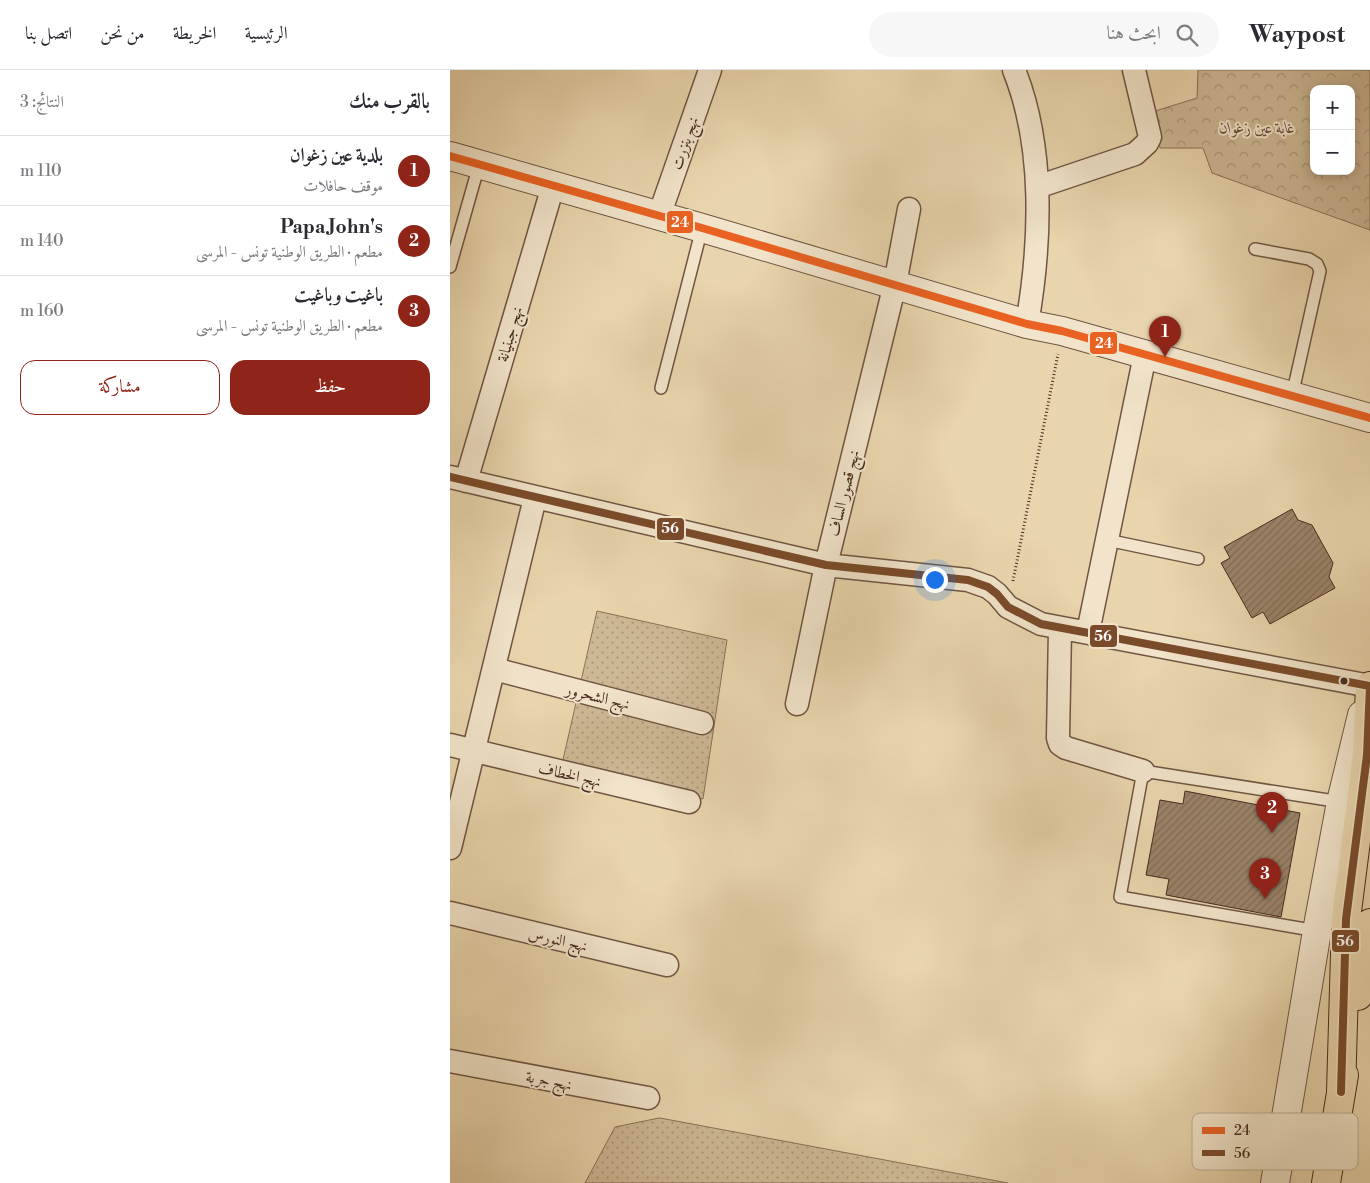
<!DOCTYPE html>
<html lang="ar">
<head>
<meta charset="utf-8">
<style>
	:root { --surface:#fff; --page:#f7f7f7; --text:#2b2b33; --muted:#7c7c81; --line:#e1e1e2; --accent:#8f2418 }
	body { margin:0; font-family:"Libre Bodoni",Amiri,serif; background:var(--page); color:var(--text); direction:rtl }
	.controls { position:absolute; right:15px; top:15px; display:grid; overflow:hidden; border-radius:10px; box-shadow:0 2px 12px #0003 }
	.controls button { width:45px; height:45px; display:grid; place-items:center; padding:0; border:0; border-bottom:1px solid var(--line); background:var(--surface); color:var(--text); font:25px sans-serif }
	.you { position:absolute; left:484px; top:509px; width:18px; height:18px; margin:-12px; border:4px solid #fff; border-radius:50%; background:#1a73e8; box-shadow:0 0 0 8px #1a73e833 }
	.badge { display:grid; place-items:center; width:32px; height:32px; border-radius:50%; background:var(--accent); color:#fff; font-size:16px; font-weight:700 }
	.pin { position:absolute; translate:-50% -41px; filter:drop-shadow(0 1px 2px #0008) }
	.pin::after { content:''; position:absolute; top:26px; width:18px; height:15px; background:inherit; clip-path:polygon(0 0,100% 0,50% 100%) }
	.list { margin:0; padding:0; list-style:none }
	h2 { display:flex; justify-content:space-between; align-items:center; height:65px; margin:0; padding:0 20px; font-size:21px }
	h2 small { font-size:16px; font-weight:400; color:var(--muted) }
	.list li { display:grid; grid-template-columns:32px 1fr auto; gap:15px; align-items:center; box-sizing:border-box; height:70px; padding:0 20px; border-top:1px solid var(--line) }
	.list b { display:block; font-size:19px; white-space:nowrap }
	.list p { margin:0; font-size:16px; white-space:nowrap; color:var(--muted) }
	.list em { font-size:16px; font-style:normal; color:var(--muted) }
	.actions { display:flex; gap:10px; padding:15px 20px }
	.actions a { flex:1; padding:11px 0; border:1px solid var(--accent); border-radius:15px; text-align:center; font-size:18px; color:var(--accent) }
	.actions .main { background:var(--accent); color:#fff }
	.icon { flex:none; width:28px; height:28px; fill:none; stroke:currentColor; stroke-width:2; stroke-linecap:round; stroke-linejoin:round }
	.map { position:relative; flex:none; width:920px; height:1113px; overflow:hidden; direction:ltr }
	header { display:flex; align-items:center; gap:30px; box-sizing:border-box; height:70px; padding:0 25px; background:var(--surface); border-bottom:1px solid var(--line) }
	header strong { font-size:24px }
	nav { display:flex; gap:28px; margin-inline-start:auto; font-size:18px }
	.search { width:350px; height:45px; background:var(--page); display:flex; align-items:center; gap:12px; box-sizing:border-box; padding:0 18px; border-radius:28px; color:var(--muted); font-size:19px }
	main { display:flex }
	aside { flex:1; background:var(--surface) }
	.map>svg:first-child { display:block }
	.grass { fill:url(#grass-dots); stroke:#8a715a }
	.forest { fill:url(#forest-crowns); stroke:#8a715a; fill-rule:evenodd }
	.building { fill:url(#building-hatch); stroke:#472a1f }
	.lines { fill:none; stroke-linecap:round; stroke-linejoin:round }
	.service-casing { stroke:#705542; stroke-width:14 }
	.minor-casing { stroke:#705542; stroke-width:25 }
	.tertiary-casing { stroke:#705542; stroke-width:30 }
	.trunk-casing { stroke:#472a1f; stroke-width:30 }
	.path { stroke:#472a1f; stroke-width:3; stroke-dasharray:1 2.5; stroke-linecap:butt }
	.service { stroke:#f1e4ca; stroke-width:11 }
	.minor { stroke:#f1e4ca; stroke-width:22 }
	.tertiary { stroke:#f1e4ca; stroke-width:28 }
	.trunk { stroke:#e9d5ad; stroke-width:28 }
	.bus-1-casing { stroke:#f1e4ca; stroke-width:11 }
	.bus-2-casing { stroke:#f1e4ca; stroke-width:11 }
	.bus-1 { stroke:#e96222; stroke-width:8 }
	.bus-2 { stroke:#7a4b2a; stroke-width:8 }
	.bus-dot { fill:#472a1f; stroke:#f1e4ca; stroke-width:2 }
	.labels { text-anchor:middle; stroke-width:4; stroke-linejoin:round; paint-order:stroke }
	.park-label { font-size:16px; font-style:italic; fill:#624637; stroke:#f1e4ca }
	.street-label { font-size:16px; fill:#472a1f; stroke:#f1e4ca }
	.key { fill:#f1e4ca; stroke:#beac97; stroke-width:1 }
	.key-label { font-size:14px; fill:#472a1f }
	.line-badge { stroke:#f1e4ca; stroke-width:2 }
	.badge-label { font-size:14px; text-anchor:middle; font-weight:bold; fill:#fff }
</style>
</head>
<body>
<header>
<strong>Waypost</strong>
<div class="search"><svg class="icon" aria-label="search" viewBox="0 0 24 24"><circle cx="10" cy="10" r="6"/><path d="M15 15l6 6"/></svg>ابحث هنا</div>
<nav><a>الرئيسية</a><a>الخريطة</a><a>من نحن</a><a>اتصل بنا</a></nav>
</header>
<main>
<div class="map">
<svg width="920" height="1113" viewBox="0 0 920 1113">
	<defs>
		<pattern id="grass-dots" width="8" height="8" patternUnits="userSpaceOnUse" patternTransform="scale(1.25)"><rect width="8" height="8" fill="#cdb895"/><path d="M2 2h.1M6 6h.1" fill="none" stroke="#a89679" stroke-width="1.8" stroke-linecap="round"/></pattern>
		<pattern id="forest-crowns" width="20" height="18" patternUnits="userSpaceOnUse" patternTransform="scale(1.25)"><rect width="20" height="18" fill="#cdb895"/><path d="M2 6a3 3 0 1 1 6 0M12 15a3 3 0 1 1 6 0" fill="none" stroke="#a89679"/></pattern>
		<pattern id="building-hatch" width="6" height="6" patternUnits="userSpaceOnUse" patternTransform="scale(1.25)"><rect width="6" height="6" fill="#9b8369"/><path d="M-1 1l2-2M0 6l6-6M5 7l2-2" fill="none" stroke="#806b56"/></pattern>
	</defs>
	<rect width="100%" height="100%" fill="#e9d5ad"/>
	<filter id="stains"><feTurbulence type="fractalNoise" baseFrequency=".004" numOctaves="4"/><feColorMatrix values="0 0 0 0 .2 0 0 0 0 .09 0 0 0 0 .02 0 0 0 .5 -.17"/></filter>
	<radialGradient id="worn" r=".72"><stop offset=".6" stop-color="#630" stop-opacity="0"/><stop offset="1" stop-color="#630" stop-opacity=".3"/></radialGradient>
	<path class="grass" d="M147,541L277,570L253,729L112,694Z
		M209,1048H210L558,1113H135L165,1057Z"/>
	<path class="forest" d="M748,0H920V160L762,103L753,78H710L702,42L747,28ZM864,19H901V101H864Z"/>
	<path class="building" d="M842,439L848,450L862,455L883,493L879,507L885,518L820,554L813,542L802,548L771,493L780,488L774,477Z
		M735,721L850,743L831,847L716,825L719,809L696,805L710,730L733,734Z"/>
	<g class="lines">
		<g class="service-casing">
			<path id="service" d="M805,179L859,189L867,194L870,201L842,326
				M0,197L29,95
				M211,318L252,158
				M657,470L748,489
				M867,861L670,827L693,701L891,732"/>
		</g>
		<g class="minor-casing">
			<path id="minor" d="M564,0C595,77 591,173 577,254
				M587,117L685,84L697,73L700,67L684,0
				M209,146L260,0
				M0,407L376,495L518,510L538,517L547,524L558,537L591,554L920,616
				M16,411L103,116
				M610,559L608,668L610,674L616,678L693,701
				M638,562L695,285
				M44,599L252,653
				M347,634L376,495L445,214L459,139
				M0,675L239,732
				M0,778L85,428
				M0,843L217,895
				M0,991L198,1028"/>
		</g>
		<g class="tertiary-casing">
			<path id="tertiary" d="M0,86L252,158L577,254L612,261L920,348
				M825,1113L867,861L891,732L912,645"/>
		</g>
		<g class="trunk-casing">
			<path id="trunk" d="M908,926L920,853
				M891,1022L896,849L917,685L920,616
				M876,1113L894,1005"/>
		</g>
		<path class="path" d="M563,511L608,284"/>
		<use href="#service" class="service"/>
		<use href="#minor" class="minor"/>
		<use href="#tertiary" class="tertiary"/>
		<use href="#trunk" class="trunk"/>
		<g class="bus-1-casing">
			<path id="bus-1" d="M0,86L252,158L577,254L612,261L920,348"/>
		</g>
		<g class="bus-2-casing">
			<path id="bus-2" d="M0,407L376,495L518,510L538,517L547,524L558,537L591,554L920,616L917,685L896,849L891,1022"/>
		</g>
		<use href="#bus-1" class="bus-1"/>
		<use href="#bus-2" class="bus-2"/>
	</g>
	<circle class="bus-dot" cx="894" cy="611" r="4.5"/>
	<g class="labels">
		<g class="park-label">
			<text x="807" y="63">غابة عين زغوان</text>
		</g>
		<g class="street-label">
			<text transform="translate(234 73) rotate(-71)" y="6">نهج بنزرت</text>
			<text transform="translate(59 264) rotate(-74)" y="6">نهج جبنيانة</text>
			<text transform="translate(393 423) rotate(-76)" y="6">نهج قصور الساف</text>
			<text transform="translate(148 626) rotate(14)" y="6">نهج الشحرور</text>
			<text transform="translate(120 704) rotate(13)" y="6">نهج الخطاف</text>
			<text transform="translate(108 869) rotate(13)" y="6">نهج النورس</text>
			<text transform="translate(99 1010) rotate(11)" y="6">نهج جربة</text>
		</g>
	</g>
	<rect x="742" y="1043" width="166" height="57" rx="8" class="key"/>
	<rect x="752" y="1057" width="23" height="7" fill="#e96222"/>
	<rect x="752" y="1080" width="23" height="6" fill="#7a4b2a"/>
	<g class="key-label">
		<text x="784" y="1065">24</text>
		<text x="784" y="1088">56</text>
	</g>
	<g class="line-badge">
		<rect x="216" y="140" width="28" height="24" rx="5" fill="#e96222"/>
		<rect x="639" y="261" width="29" height="24" rx="5" fill="#e96222"/>
		<rect x="206" y="447" width="29" height="24" rx="5" fill="#7a4b2a"/>
		<rect x="639" y="554" width="29" height="24" rx="5" fill="#7a4b2a"/>
		<rect x="881" y="859" width="29" height="24" rx="5" fill="#7a4b2a"/>
	</g>
	<g class="badge-label">
		<text x="230" y="157">24</text>
		<text x="654" y="278">24</text>
		<text x="220" y="463">56</text>
		<text x="653" y="571">56</text>
		<text x="895" y="876">56</text>
	</g>
	<rect width="100%" height="100%" filter="url(#stains)"/>
	<rect width="100%" height="100%" fill="url(#worn)"/>
</svg>
<div class="controls">
<button>+</button>
<button>−</button>
</div>
<div class="you"></div>
<div class="pin badge" style="left:715px;top:287px">1</div>
<div class="pin badge" style="left:822px;top:763px">2</div>
<div class="pin badge" style="left:815px;top:829px">3</div>
</div>
<aside>
<h2>بالقرب منك<small>النتائج: 3</small></h2>
<ul class="list">
<li><span class="badge">1</span><div><b>بلدية عين زغوان</b><p>موقف حافلات</p></div><em>110 m</em></li>
<li><span class="badge">2</span><div><b>Papa John's</b><p>مطعم · الطريق الوطنية تونس - المرسى</p></div><em>140 m</em></li>
<li><span class="badge">3</span><div><b>باغيت وباغيت</b><p>مطعم · الطريق الوطنية تونس - المرسى</p></div><em>160 m</em></li>
</ul>
<div class="actions"><a class="main">حفظ</a><a>مشاركة</a></div>
</aside>
</main>
</body>
</html>
